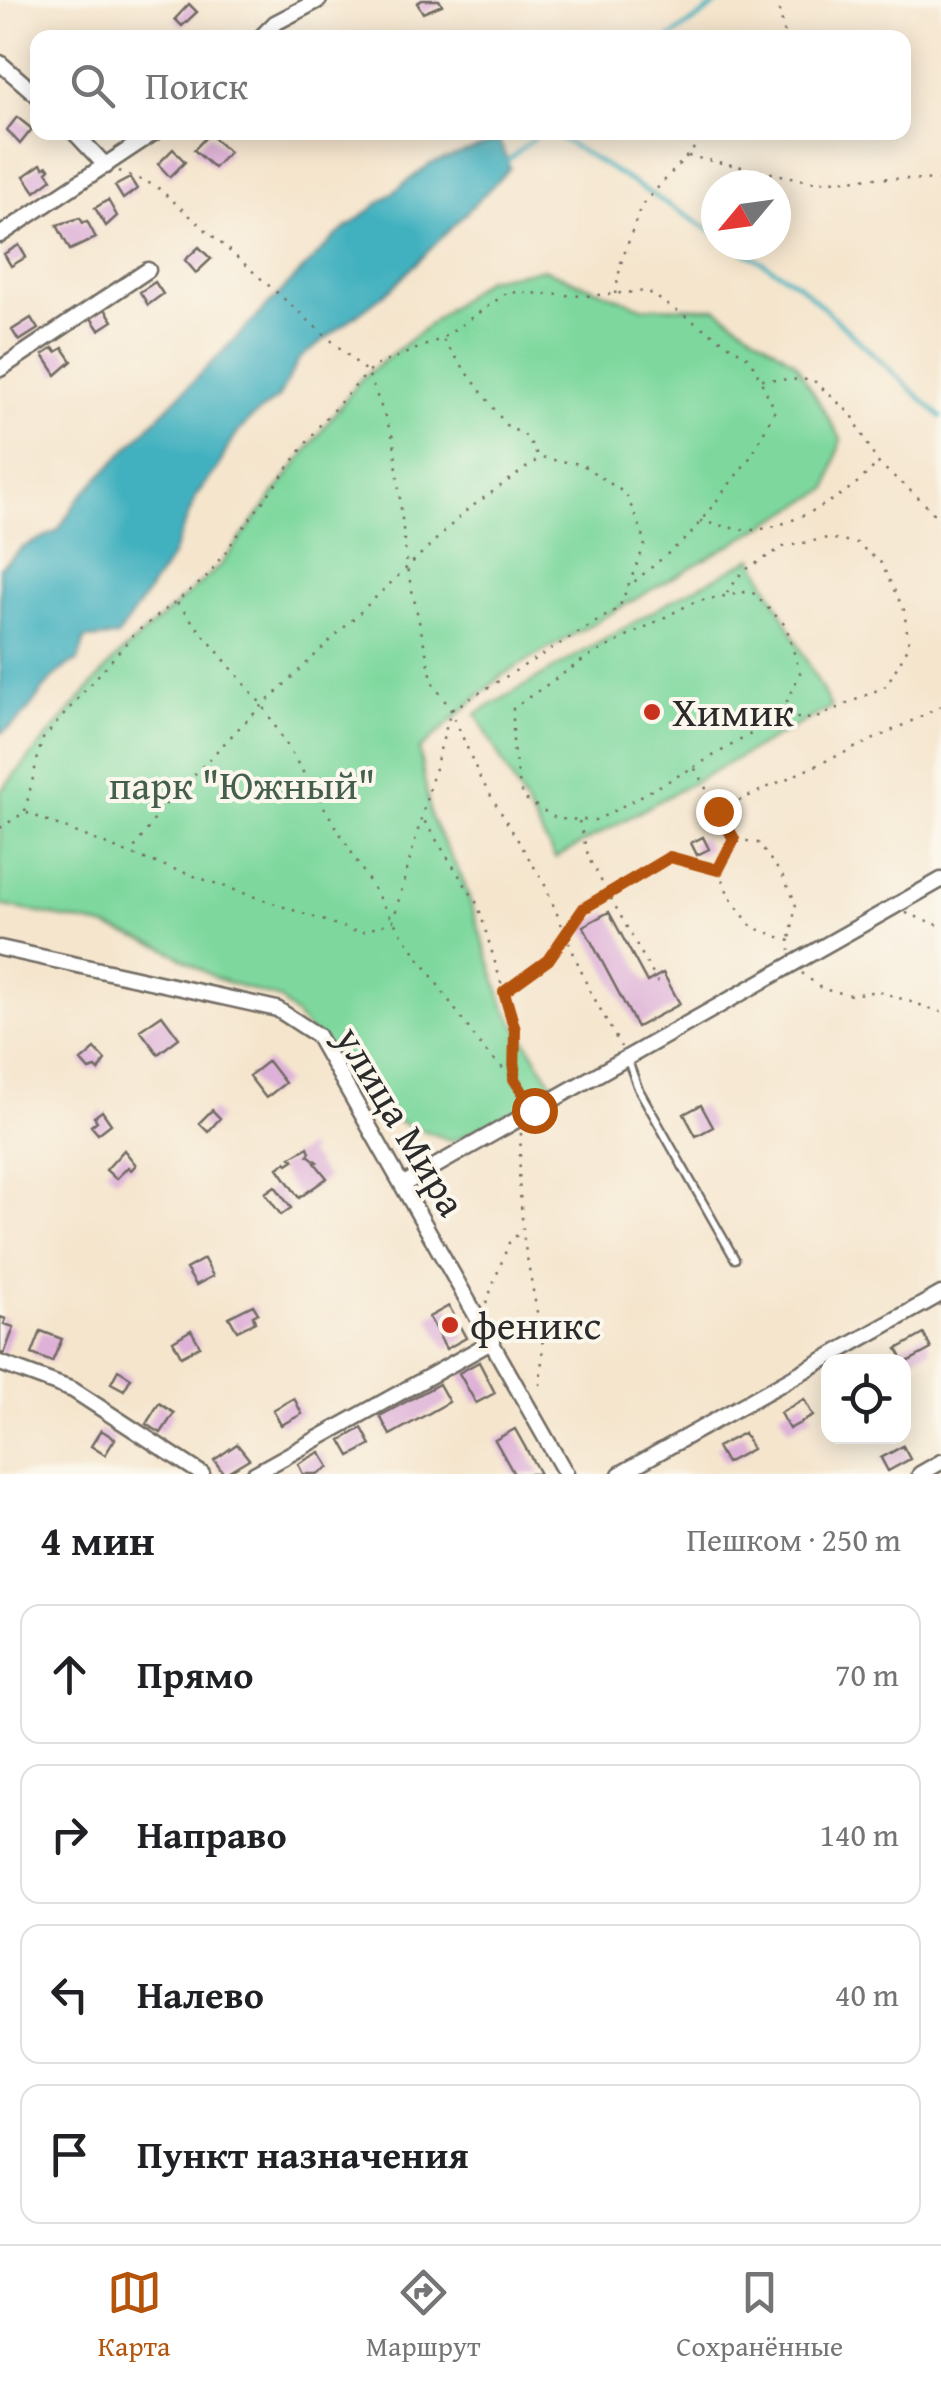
<!DOCTYPE html>
<html lang="ru">
<head>
<meta charset="utf-8">
<style>
	:root { --surface:#fff; --page:#f6f6f6; --text:#202124; --muted:#757577; --line:#e0e0e0; --accent:#b45309 }
	body { margin:0; font-family:"Gentium Book Plus",serif; background:var(--page); color:var(--text) }
	.controls { position:absolute; right:30px; bottom:30px; display:grid; overflow:hidden; border-radius:20px; box-shadow:0 5px 25px #0003 }
	.controls button { width:90px; height:90px; display:grid; place-items:center; padding:0; border:0; border-bottom:2px solid var(--line); background:var(--surface); color:var(--text); font:50px sans-serif }
	.compass { position:absolute; left:701px; top:170px; width:90px; height:90px; border-radius:50%; background:var(--surface); box-shadow:0 5px 25px #0003; rotate:241deg }
	.stop { position:absolute; width:30px; height:30px; margin:-22px; border:8px solid #b45309; border-radius:50%; background:#fff }
	.stop.end { background:#b45309; border-color:#fff; box-shadow:0 2px 10px #0008 }
	.list { margin:0; padding:0; list-style:none }
	h2 { display:flex; justify-content:space-between; align-items:center; height:130px; margin:0; padding:0 40px; font-size:42px }
	h2 small { font-size:32px; font-weight:400; color:var(--muted) }
	.list li { display:grid; grid-template-columns:65px 1fr auto; gap:30px; align-items:center; box-sizing:border-box; height:140px; margin:0 20px 20px; padding:0 20px; border:2px solid var(--line); border-radius:20px }
	.list b { display:block; font-size:38px; white-space:nowrap }
	.list em { font-size:32px; font-style:normal; color:var(--muted) }
	.icon { flex:none; width:55px; height:55px; fill:none; stroke:currentColor; stroke-width:2; stroke-linecap:round; stroke-linejoin:round }
	.map { position:relative; flex:none; width:941px; height:1474px; overflow:hidden }
	.search { position:absolute; background:var(--surface); box-shadow:0 5px 25px #0003; left:30px; right:30px; top:30px; height:110px; display:flex; align-items:center; gap:25px; box-sizing:border-box; padding:0 35px; border-radius:20px; color:var(--muted); font-size:38px }
	.sheet { height:770px; background:var(--surface) }
	nav { display:flex; justify-content:space-around; align-items:center; box-sizing:border-box; height:140px; border-top:2px solid var(--line); background:var(--surface); font-size:28px; color:var(--muted) }
	nav a { display:grid; justify-items:center; gap:5px }
	nav .on { color:var(--accent) }
	.map>svg:first-child { display:block }
	.green { fill:#7ed89e; stroke:#548264; stroke-width:2.5 }
	.water { fill:#43b1bf; stroke:#376e75; stroke-width:2.5 }
	.lines { fill:none; stroke-linecap:round; stroke-linejoin:round }
	.stream { stroke:#43b1bf; stroke-width:4 }
	.building { fill:#deb1d8 }
	.lane-casing { stroke:#726c64; stroke-width:11 }
	.street-casing { stroke:#726c64; stroke-width:19 }
	.path { stroke:#726c64; stroke-width:2.5; stroke-dasharray:2.5 8; stroke-linecap:butt }
	.lane { stroke:#fff; stroke-width:6 }
	.street { stroke:#fff; stroke-width:14 }
	.route { stroke:#b45309; stroke-width:12 }
	.poi-dot { fill:#c8321e; stroke:#fbf7ec; stroke-width:4 }
	.labels { text-anchor:middle; stroke-width:8; stroke-linejoin:round; paint-order:stroke }
	.poi-label { font-size:40px; fill:#2b2b2b; stroke:#fbf7ec; text-anchor:start }
	.park-label { font-size:40px; fill:#445f4e; stroke:#fbf7ec }
	.street-label { font-size:40px; fill:#2b2b2b; stroke:#fbf7ec }
</style>
</head>
<body>
<div class="map">
<svg width="941" height="1474" viewBox="0 0 941 1474">
	<rect width="100%" height="100%" fill="#fbf7ec"/>
	<filter id="ink" filterUnits="userSpaceOnUse"><feTurbulence type="fractalNoise" baseFrequency=".01" numOctaves="2"/><feDisplacementMap in="SourceGraphic" scale="20" xChannelSelector="R" yChannelSelector="G"/><feConvolveMatrix kernelMatrix="1 2 1 2 8 2 1 2 1" color-interpolation-filters="sRGB"/></filter>
	<filter id="wash" filterUnits="userSpaceOnUse"><feTurbulence type="fractalNoise" baseFrequency=".0048" numOctaves="4" result="noise"/><feDisplacementMap in="SourceGraphic" scale="40" xChannelSelector="R" yChannelSelector="G"/><feGaussianBlur stdDeviation="2.25" result="paint"/><feColorMatrix in="noise" values="0 0 0 0 0 0 0 0 0 0 0 0 0 0 0 0 0 1.4 0 .05"/><feComposite in="paint" operator="in"/></filter>
	<g filter="url(#wash)">
		<rect width="100%" height="100%" fill="#f5e5cd"/>
		<path class="green" d="M544,269L642,307L716,308L795,362L841,439L828,489L501,676L419,750L431,818L463,880L504,1006L556,1089L453,1141L393,1120L280,999L215,978L163,947L103,926L0,905V792L115,659L220,566L360,380L486,279Z
			M753,558L831,707L555,858L476,714L676,598Z"/>
		<path class="water" d="M499,140L510,168L393,287L299,359L278,398L249,420L231,441L218,468L197,494L171,558L117,637L85,639L78,661C40,675 37,716 0,733V567L25,546L58,531L77,500L336,236L430,164Z"/>
		<g class="lines">
			<path class="stream" d="M670,38L723,0
				M550,132L716,234
				M503,164L542,132
				M734,245L798,284L941,417"/>
		</g>
		<g id="blocks">
			<path class="building" d="M422,0H439L442,5L423,13L417,3Z
				M189,4L197,12L182,26L175,19Z
				M17,117L32,129L20,144L7,130Z
				M209,134L229,152L214,168L194,150Z
				M173,149L185,162L170,177L158,164Z
				M41,164L44,168L47,166L50,169L47,172L52,179L35,192L24,176Z
				M130,178L137,189L123,199L115,186Z
				M108,200L117,216L106,226L95,208Z
				M80,218L83,223L87,221L96,238L70,250L57,225Z
				M19,245L26,257L11,266L4,254Z
				M199,247L211,259L196,273L185,260Z
				M155,282L163,294L148,305L140,292Z
				M105,309L113,321L99,330L91,318Z
				M31,318L38,329L19,341L12,330Z
				M53,348L56,352L63,348L72,361L56,375L43,355Z
				M703,837L709,849L697,855L691,843Z
				M609,912L647,982L663,973L680,1004L637,1027L583,926Z
				M162,1015L179,1038L158,1054L140,1030Z
				M95,1049L105,1060L99,1071L96,1068L89,1070L81,1061Z
				M268,1061L285,1083L266,1098L249,1076Z
				M701,1105L713,1127L696,1136L684,1114Z
				M212,1110L220,1118L208,1132L199,1123Z
				M102,1111L111,1124L98,1134L91,1126L97,1121L94,1117Z
				M308,1147L310,1152L308,1155L317,1162L315,1163L327,1178L299,1198L278,1168L286,1162L288,1164L294,1160L291,1157Z
				M124,1150L136,1165L131,1170L128,1167L116,1179L106,1170Z
				M275,1186L291,1208L281,1215L265,1193Z
				M204,1259L213,1276L196,1285L186,1269Z
				M253,1305L258,1313L253,1316L255,1322L237,1331L229,1317Z
				M449,1306L466,1338L446,1349L429,1317Z
				M0,1317L6,1319L4,1324L14,1327L4,1354L0,1353Z
				M191,1330L200,1346L181,1356L173,1341Z
				M41,1331L62,1339L52,1362L32,1354Z
				M924,1334L931,1349L905,1363L897,1349Z
				M479,1362L495,1393L476,1403L459,1373Z
				M118,1370L131,1378L124,1390L111,1383Z
				M439,1384L449,1402L390,1435L380,1416Z
				M294,1398L302,1414L281,1425L273,1410Z
				M804,1399L813,1416L789,1429L780,1413Z
				M159,1403L174,1413L161,1433L146,1424Z
				M362,1428L371,1445L350,1456L341,1440Z
				M515,1429L540,1474H514L495,1440Z
				M101,1430L115,1439L105,1455L91,1446Z
				M744,1433L752,1449L726,1463L717,1447Z
				M237,1444L249,1459L224,1474L214,1460Z
				M903,1446L910,1459L888,1471L881,1458Z
				M320,1452L329,1467L317,1474H303L298,1464Z"/>
		</g>
	</g>
	<g filter="url(#ink)">
		<use href="#blocks" fill-opacity="0" stroke="#726c64" stroke-width="2.5"/>
		<g class="lines">
			<g class="lane-casing">
				<path id="lane" d="M627,1058L638,1088L735,1259"/>
			</g>
			<g class="street-casing">
				<path id="street" d="M260,38L275,23L319,0
					M0,63L38,96
					M74,132L106,166
					M0,235L155,132
					M0,369L148,270
					M0,948L277,1009L317,1035L566,1474
					M402,1185L941,880
					M0,1363L73,1390L202,1474
					M254,1474L493,1341
					M620,1474L941,1294
					M920,1474L941,1462"/>
			</g>
			<path class="path" d="M776,0L786,38
				M688,156L815,182L875,178L941,180
				M119,171L156,186L368,373L394,440L407,568L433,683L451,710L480,778L544,883L587,985L621,1047
				M615,294L621,263L641,206L709,132
				M443,340L506,425L527,437L538,456
				M762,379L813,380L852,415L877,462L920,499L941,521
				M700,521C715,524 732,529 747,530C784,532 854,493 876,464
				M727,593L742,572L783,547L828,538L857,543L881,563L904,610L909,646L886,686L814,719L782,717
				M177,603L263,706L393,921L483,1049L514,1079L515,1030L478,905L423,819
				M694,767L780,717L800,673L786,626L751,591L694,602L586,658L513,708V748L522,797L557,819L597,820L694,767L734,839L718,870L730,898L752,927L790,941V951
				M720,810C793,774 869,744 941,706
				M25,811L42,740L134,634L205,579L323,421L373,367L443,338L508,292L585,296L647,291L750,359L775,410L752,455L690,535L628,587
				M579,821L589,859L659,985
				M0,828L25,812L130,854L360,933L393,921L451,710L619,608L646,542L626,494L581,464L540,458L467,510L240,727L164,806L130,854
				M736,839L758,843L782,875L796,903L790,940
				M906,913L941,926
				M802,973L822,989L851,995L878,991L941,1012
				M505,991L548,960L585,908L670,857L718,870
				M515,1080L527,1099
				M521,1133L519,1182L524,1241L543,1345L540,1385L535,1390
				M486,1303L510,1240L522,1232"/>
			<use href="#lane" class="lane"/>
			<use href="#street" class="street"/>
		</g>
	</g>
	<g class="lines" filter="url(#ink)">
		<path class="route" d="M534,1110L514,1079L515,1030L504,992L548,960L584,908L670,857L718,870L734,839L718,811"/>
	</g>
	<g class="poi-dot">
		<circle cx="652" cy="712" r="10"/>
		<circle cx="450" cy="1325" r="10"/>
	</g>
	<g class="labels">
		<g class="poi-label">
			<text x="672" y="726">Химик</text>
			<text x="470" y="1339">феникс</text>
		</g>
		<g class="park-label">
			<text x="242" y="799">парк "Южный"</text>
		</g>
		<g class="street-label">
			<text transform="translate(401 1121) rotate(59)" y="14">улица Мира</text>
		</g>
	</g>
</svg>
<div class="controls">
<button><svg class="icon" aria-label="locate" viewBox="0 0 24 24"><circle cx="12" cy="12" r="6"/><path d="M12 2v4M12 18v4M2 12h4M18 12h4"/></svg></button>
</div>
<svg class="compass" viewBox="-18 -18 36 36"><path d="M0-13l5 13h-10z" fill="#e53935"/><path d="M0 13l5-13h-10z" fill="#757577"/></svg>
<div class="stop" style="left:534px;top:1110px"></div>
<div class="stop end" style="left:718px;top:811px"></div>
<div class="search"><svg class="icon" aria-label="search" viewBox="0 0 24 24"><circle cx="10" cy="10" r="6"/><path d="M15 15l6 6"/></svg>Поиск</div>
</div>
<section class="sheet">
<h2>4 мин<small>Пешком · 250 m</small></h2>
<ul class="list">
<li><svg class="icon" aria-label="ahead" viewBox="0 0 24 24"><path d="M12 20V5M6 11l6-6 6 6"/></svg><div><b>Прямо</b></div><em>70 m</em></li>
<li><svg class="icon" aria-label="right" viewBox="0 0 24 24"><path d="M7 20v-9h11M14 6l5 5-5 5"/></svg><div><b>Направо</b></div><em>140 m</em></li>
<li><svg class="icon" aria-label="left" viewBox="0 0 24 24"><path d="M17 20v-9H6M10 6l-5 5 5 5"/></svg><div><b>Налево</b></div><em>40 m</em></li>
<li><svg class="icon" aria-label="arrive" viewBox="0 0 24 24"><path d="M6 21V4h12l-3 4 3 4H6"/></svg><div><b>Пункт назначения</b></div></li>
</ul>
</section>
<nav>
<a class="on"><svg class="icon" aria-label="map" viewBox="0 0 24 24"><path d="M3 6l6-2 6 2 6-2v14l-6 2-6-2-6 2zM9 4v14M15 6v14"/></svg>Карта</a>
<a><svg class="icon" aria-label="directions" viewBox="0 0 24 24"><path d="M12 3l9 9-9 9-9-9zM9 14v-3h6M13 9l2 2-2 2"/></svg>Маршрут</a>
<a><svg class="icon" aria-label="saved" viewBox="0 0 24 24"><path d="M7 4h10v16l-5-4-5 4z"/></svg>Сохранённые</a>
</nav>
</body>
</html>
